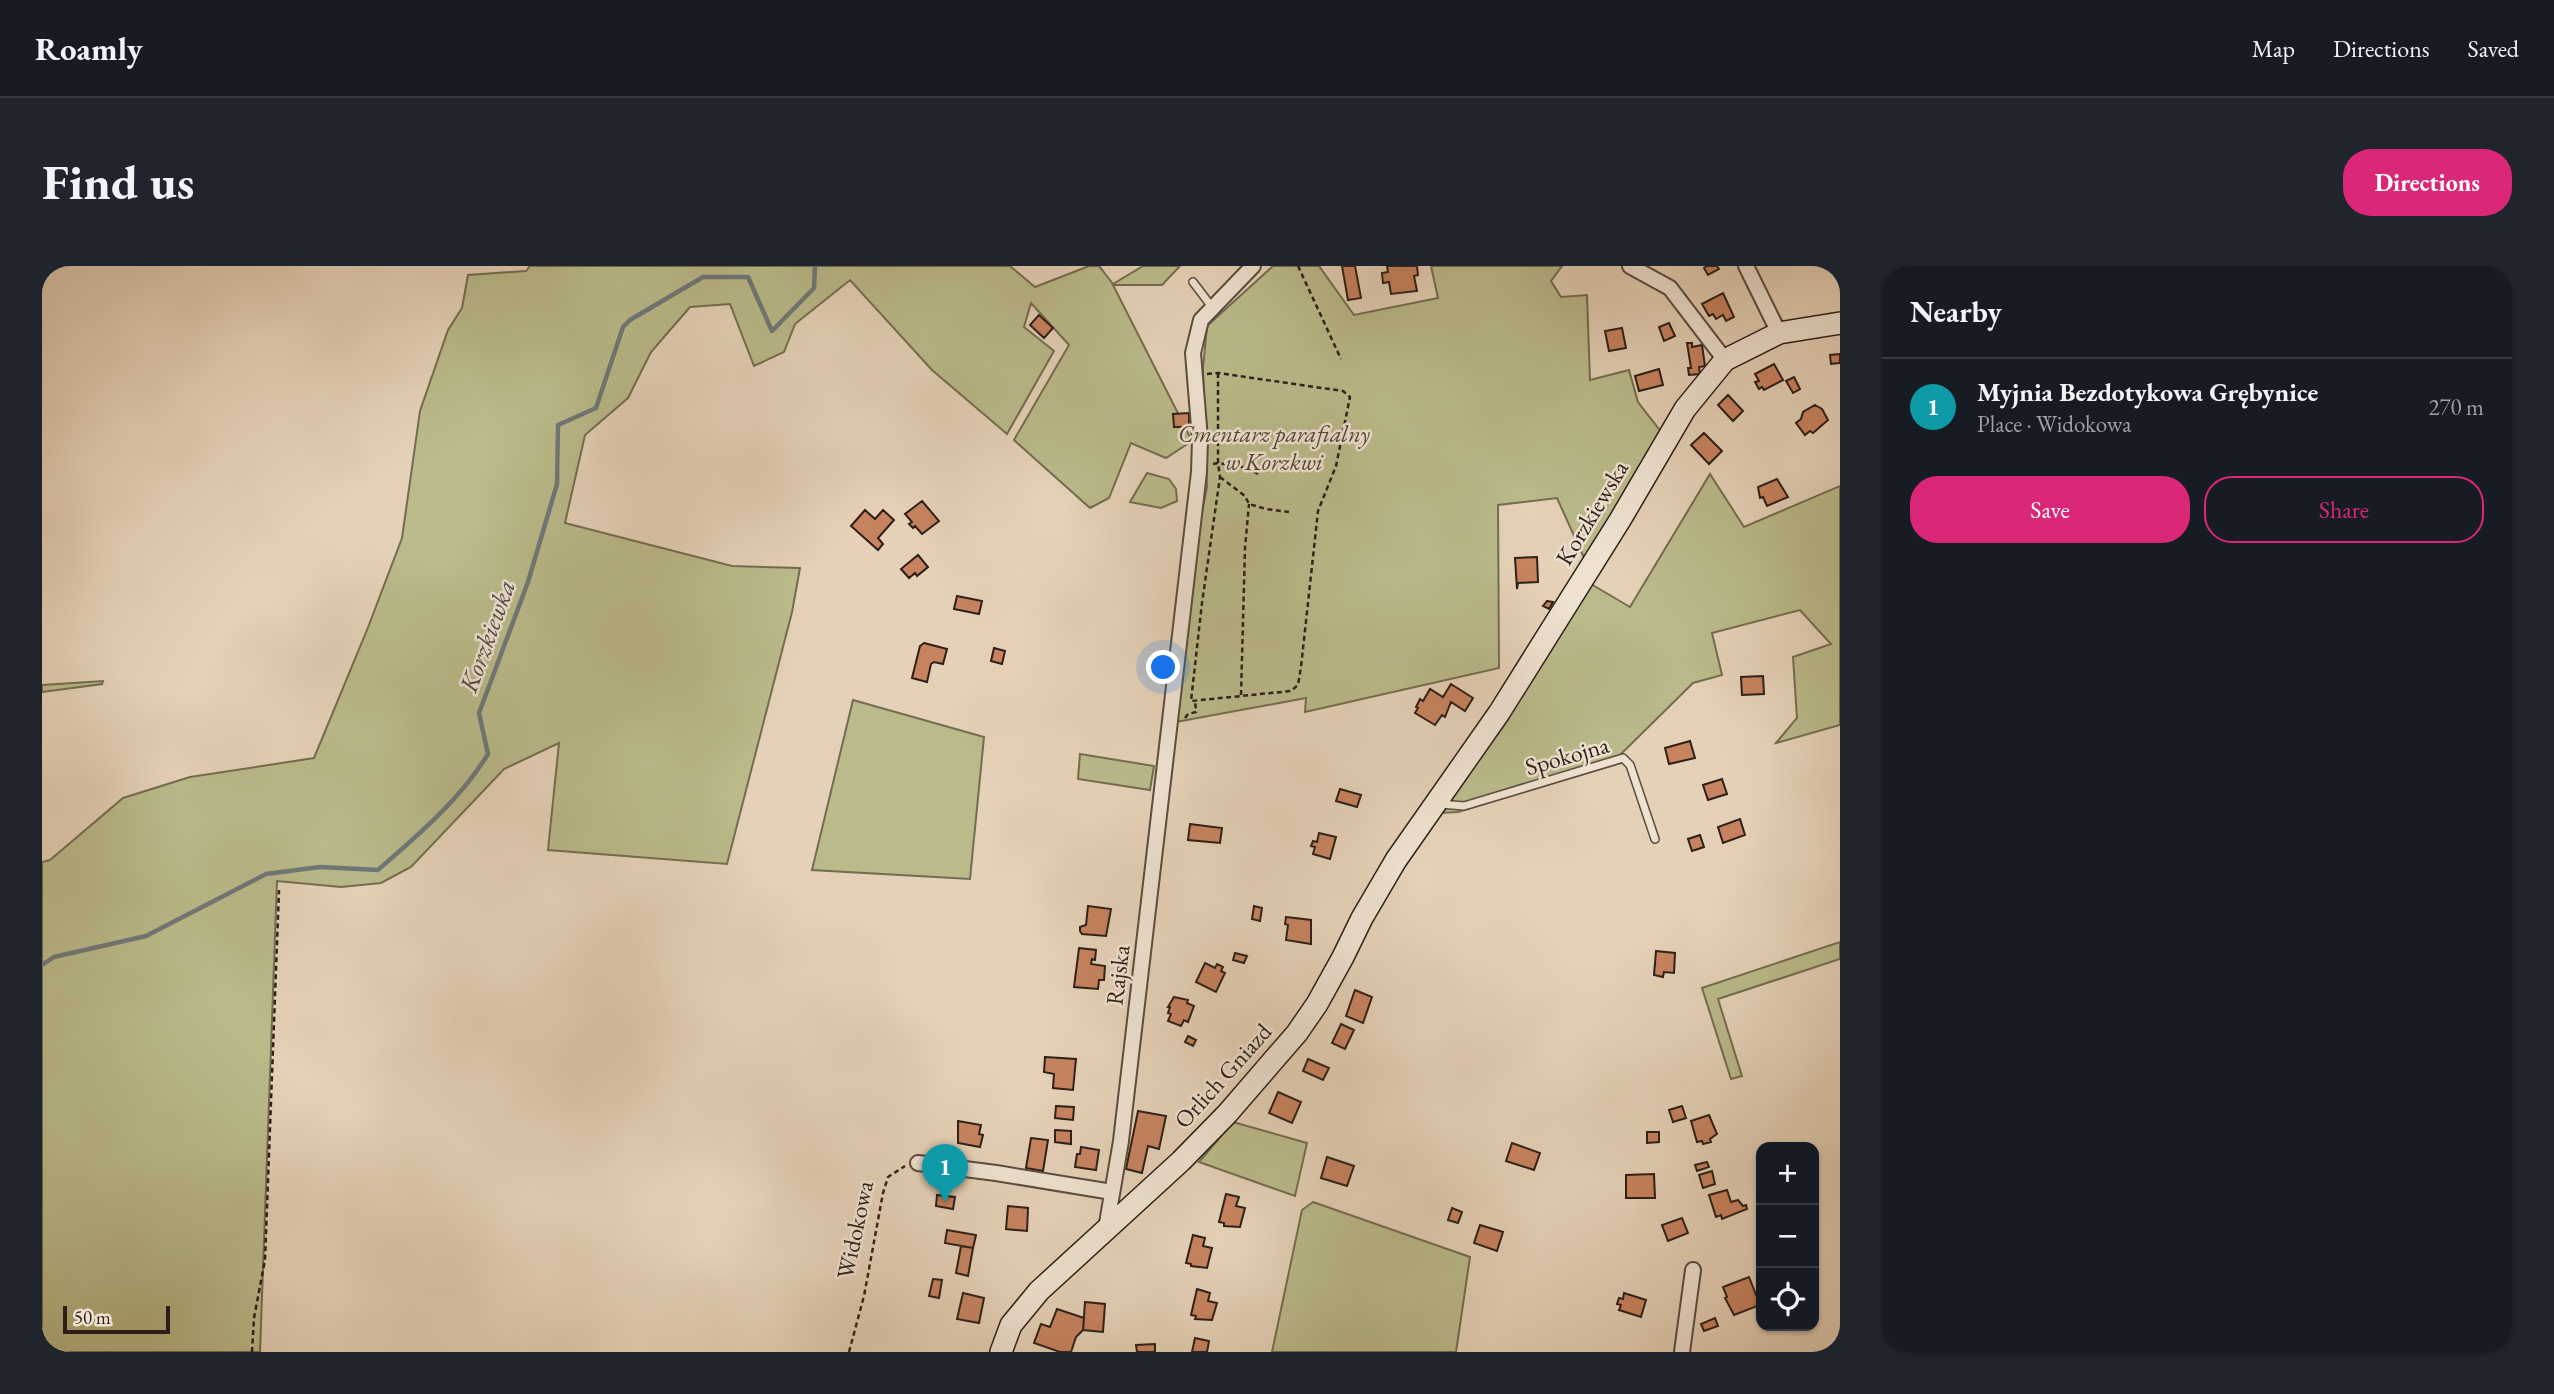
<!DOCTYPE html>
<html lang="en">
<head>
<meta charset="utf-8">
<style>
	:root { --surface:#171b24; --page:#20242c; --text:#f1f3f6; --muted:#9ea1a6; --line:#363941; --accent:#db2777 }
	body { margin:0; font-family:"EB Garamond",serif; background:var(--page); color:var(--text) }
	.controls { position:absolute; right:21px; bottom:21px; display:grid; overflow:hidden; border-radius:14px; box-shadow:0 2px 5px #0004 }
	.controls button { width:63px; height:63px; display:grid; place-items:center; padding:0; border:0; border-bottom:2px solid var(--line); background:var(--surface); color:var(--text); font:35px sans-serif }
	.scale { position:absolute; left:21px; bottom:18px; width:107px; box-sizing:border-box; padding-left:7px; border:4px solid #2d1f18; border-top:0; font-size:19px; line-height:24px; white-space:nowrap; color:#2d1f18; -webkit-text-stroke:5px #eee1d0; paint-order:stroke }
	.you { position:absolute; left:1122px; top:402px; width:24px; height:24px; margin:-18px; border:5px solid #fff; border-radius:50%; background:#1a73e8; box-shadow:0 0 0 10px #1a73e833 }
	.badge { display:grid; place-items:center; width:46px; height:46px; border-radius:50%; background:var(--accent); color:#fff; font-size:23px; font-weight:700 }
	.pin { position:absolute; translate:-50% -58px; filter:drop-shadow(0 2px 4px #0008) }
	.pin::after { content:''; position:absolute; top:37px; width:24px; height:21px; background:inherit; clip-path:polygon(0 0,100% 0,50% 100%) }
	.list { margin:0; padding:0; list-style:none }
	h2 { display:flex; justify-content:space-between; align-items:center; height:91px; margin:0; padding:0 28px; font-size:30px }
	h2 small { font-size:23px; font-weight:400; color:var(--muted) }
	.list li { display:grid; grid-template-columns:46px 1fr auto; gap:21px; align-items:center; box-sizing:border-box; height:98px; padding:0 28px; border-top:2px solid var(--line) }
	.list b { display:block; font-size:26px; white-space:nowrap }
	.list p { margin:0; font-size:23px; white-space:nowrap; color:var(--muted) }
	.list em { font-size:23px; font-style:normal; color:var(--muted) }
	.actions { display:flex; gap:14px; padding:21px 28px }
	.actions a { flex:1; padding:16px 0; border:2px solid var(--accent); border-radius:28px; text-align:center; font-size:24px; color:var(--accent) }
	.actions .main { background:var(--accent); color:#fff }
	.icon { flex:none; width:38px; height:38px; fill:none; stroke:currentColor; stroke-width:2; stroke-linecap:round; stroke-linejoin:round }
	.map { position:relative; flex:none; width:1798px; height:1086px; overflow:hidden; border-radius:28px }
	header { display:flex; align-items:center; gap:42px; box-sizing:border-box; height:98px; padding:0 35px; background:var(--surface); border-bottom:2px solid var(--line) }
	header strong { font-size:33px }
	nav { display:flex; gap:38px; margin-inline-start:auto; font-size:24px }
	.intro { display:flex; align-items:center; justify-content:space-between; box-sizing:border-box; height:168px; padding:0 42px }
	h1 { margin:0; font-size:49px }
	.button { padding:18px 32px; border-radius:28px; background:var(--accent); color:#fff; font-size:24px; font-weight:700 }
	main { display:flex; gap:42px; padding:0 42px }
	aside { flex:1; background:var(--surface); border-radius:28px; box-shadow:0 2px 5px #0004 }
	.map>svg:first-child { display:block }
	.green { fill:#baba8a; stroke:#746c51; stroke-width:2 }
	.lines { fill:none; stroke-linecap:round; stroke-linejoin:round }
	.stream { stroke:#6e7879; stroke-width:4.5 }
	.building { fill:#c78360; stroke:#2d1f18; stroke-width:2 }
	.lane-casing { stroke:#5b4c40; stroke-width:10 }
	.street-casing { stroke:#5b4c40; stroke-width:18 }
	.secondary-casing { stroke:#2d1f18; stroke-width:24 }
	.path { stroke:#2d1f18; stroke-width:2.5; stroke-dasharray:5 3.5; stroke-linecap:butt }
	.lane { stroke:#eee1d0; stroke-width:7 }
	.street { stroke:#eee1d0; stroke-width:14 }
	.secondary { stroke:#eee1d0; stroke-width:21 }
	.labels { text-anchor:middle; stroke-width:5; stroke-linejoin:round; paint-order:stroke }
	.park-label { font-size:24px; font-style:italic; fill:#504634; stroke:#eee1d0 }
	.street-label { font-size:24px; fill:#2d1f18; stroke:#eee1d0 }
	.water-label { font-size:26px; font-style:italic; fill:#4e4c48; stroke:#eee1d0 }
</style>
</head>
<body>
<header>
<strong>Roamly</strong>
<nav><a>Map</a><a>Directions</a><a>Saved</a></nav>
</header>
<div class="intro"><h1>Find us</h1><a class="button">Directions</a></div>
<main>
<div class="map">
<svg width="1798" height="1086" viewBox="0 0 1798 1086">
	<rect width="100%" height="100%" fill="#e5d1b7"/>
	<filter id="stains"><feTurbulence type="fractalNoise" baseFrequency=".00286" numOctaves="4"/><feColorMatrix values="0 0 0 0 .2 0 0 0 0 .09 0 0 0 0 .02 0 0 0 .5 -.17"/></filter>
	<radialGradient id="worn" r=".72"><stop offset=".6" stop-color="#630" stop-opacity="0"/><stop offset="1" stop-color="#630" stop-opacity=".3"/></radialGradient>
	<path class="green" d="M488,0H968L993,21L1047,0H1057L1071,18L1101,0H1138L1120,19H1071L1150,175L1124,192L1089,177L1067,232L1048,242L972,174L1027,79L989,37L982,61L1012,85L965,168L890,104L808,14L753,58L742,86L712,100L688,38L648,41L609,86L586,132L543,169L523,257L690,300L758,302L750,346L685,598L506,584L517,477L462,503L369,601L339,617L299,621L235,615L218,1086H0V596L8,594L81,532L148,511L272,492L325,364L360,272L378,145L406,64L420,42L426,9L484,5Z
		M1231,0H1277L1312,49L1396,32L1389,0H1520L1509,15L1519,31L1545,29L1548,114L1587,104L1596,136L1620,167L1543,294L1515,232L1456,239L1457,402L1263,446L1264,432L1134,456L1148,345L1150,296L1165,221L1161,103L1165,60Z
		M1105,207L1127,213L1134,223L1135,235L1119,242L1088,236Z
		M1668,208L1702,261L1798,220V459L1734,477L1755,452L1751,391L1789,378L1758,344L1670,367L1680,409L1651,417L1579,488L1582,496L1416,546L1398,547L1549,318L1588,341Z
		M61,415L60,418L0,426V419Z
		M811,434L942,471L928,613L770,604Z
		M1038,488L1112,500L1108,524L1036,513Z
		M1798,676V693L1676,733L1700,810L1689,813L1660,722Z
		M1191,856L1265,877L1253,930L1157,896Z
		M1271,936L1428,991L1414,1086H1230L1260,944Z"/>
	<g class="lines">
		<path class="stream" d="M0,699L12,691L104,670L224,608L278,601L336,604C376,569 418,534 446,488L437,447L486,316L515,218L516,159L554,142L581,61L588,54L661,11H706L730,65L772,22L773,0"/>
	</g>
	<path class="building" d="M1300,0H1313L1319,32L1306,34Z
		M1345,0H1375L1376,9L1372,10L1375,25L1349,28L1347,16L1341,17L1340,7L1346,6Z
		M1665,0H1675L1677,3L1666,9L1662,2Z
		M1681,27L1692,51L1684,55L1681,49L1674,53L1671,48L1667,50L1660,38Z
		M997,49L1011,62L1002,72L988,59Z
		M1627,57L1633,70L1622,75L1617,61Z
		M1580,62L1584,82L1567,85L1563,65Z
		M1645,77H1650V81L1660,79L1663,100L1657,101L1658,108L1647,109L1646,102H1649Z
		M1798,88V97L1789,98L1788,89Z
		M1732,98L1741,114L1722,124L1720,121L1717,123L1713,116L1717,115L1713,108Z
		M1617,103L1621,119L1597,125L1593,110Z
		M1752,111L1758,123L1751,127L1744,115Z
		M1686,129L1701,145L1691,155L1676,139Z
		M1773,139L1780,143L1786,154L1771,167L1768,165L1763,169L1754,157L1759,153L1761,146Z
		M1147,147V161H1132L1131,148Z
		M1662,167L1680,185L1667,198L1649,179Z
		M1735,213L1746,231L1725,240L1721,231L1718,232L1716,221Z
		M880,235L897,255L880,268L873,260L871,262L867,258L870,256L863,248Z
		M823,244L833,253L841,244L852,254L836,272L841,278L836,284L809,260Z
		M876,289L886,301L875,310L873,307L867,312L859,303Z
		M1495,291L1496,316L1476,317L1475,323L1473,292Z
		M915,330L940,335L937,348L912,343Z
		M1505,335L1511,336L1507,343L1501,340Z
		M882,377L905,383L901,398L892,396L889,398L885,416L870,412L878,380Z
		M952,382L963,385L960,398L949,395Z
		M1721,410L1722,428L1700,429L1699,411Z
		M1409,418L1431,432L1423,445L1409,436L1403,451L1400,449L1393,459L1373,447L1376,442L1374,441L1378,433L1381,435L1388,423L1401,431Z
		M1648,475L1653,492L1627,498L1623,482Z
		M1680,513L1685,528L1666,534L1661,519Z
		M1298,523L1319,529L1315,541L1294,535Z
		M1698,553L1703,569L1681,577L1676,561Z
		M1148,558L1180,562L1178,577L1146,574Z
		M1277,567L1294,571L1288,593L1271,588L1273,581L1269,580L1271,575L1275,576Z
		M1658,569L1662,581L1650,585L1646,573Z
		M1046,640L1069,643L1064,670L1040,668L1038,665V661L1044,659Z
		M1212,640L1220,642L1218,655L1210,653Z
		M1244,651L1269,654V678L1244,674L1246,659L1243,658Z
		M1037,682L1054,684L1053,694L1050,693L1049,698L1063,700L1062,714H1057L1056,723L1032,721Z
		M1614,685L1633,687L1632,707L1622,706L1621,711L1612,709Z
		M1193,687L1205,690L1202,697L1191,694Z
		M1163,697L1173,702L1175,698L1181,701L1179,705L1183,707L1174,726L1154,716Z
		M1313,724L1330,731L1321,757L1304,750Z
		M1132,731L1146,734L1145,737L1152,740L1146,756L1142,754L1139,760L1126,755L1129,748L1126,747L1128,741H1126Z
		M1299,758L1312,764L1303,783L1290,777Z
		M1146,770L1154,774L1151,780L1143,776Z
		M1003,791L1034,793L1031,824L1011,822L1012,808L1002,806Z
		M1266,793L1287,802L1281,814L1261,805Z
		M1236,826L1259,836L1250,857L1227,847Z
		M1014,840L1032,841L1031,854L1013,852Z
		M1640,840L1644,852L1631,856L1627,844Z
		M1096,845L1124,850L1117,883L1106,880L1100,907L1084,903Z
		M1667,849L1675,868L1668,873L1669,876L1661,878L1660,875L1655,876L1649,855Z
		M916,855L939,859L937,868L941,869L938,881L916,877Z
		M1013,864L1029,865V878L1013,876Z
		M1605,866H1617V876L1605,877Z
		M989,872L1006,874L1001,905L984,902Z
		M1470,877L1498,887L1492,904L1464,895Z
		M1039,881L1057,884L1054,904L1033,901L1035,888H1038Z
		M1285,891L1312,900L1305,920L1279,912Z
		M1665,896L1667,901L1655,905L1653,899Z
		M1670,905L1673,918L1661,922L1657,909Z
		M1612,908L1613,932H1584V909Z
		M1685,924L1689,936L1696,934L1701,940L1704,939L1705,943L1680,953L1679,949L1674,951L1667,929Z
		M1184,928L1197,931L1194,940L1203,942L1198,961L1182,960V957L1177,956Z
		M895,929L913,931L911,943L894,940Z
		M966,940L986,942L985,965L964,963Z
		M1410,942L1420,946L1416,957L1406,954Z
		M1640,952L1646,967L1626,975L1620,959Z
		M1438,959L1461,966L1455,985L1432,977Z
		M905,964L934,969L931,982L903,977Z
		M1151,969L1163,972L1161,980L1170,982L1165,1002L1149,1000V998L1144,997Z
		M919,980L931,982L926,1010L914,1007Z
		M1707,1011L1718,1039L1692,1049L1683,1032L1685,1031L1681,1021Z
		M891,1013L900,1014L897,1032L887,1030Z
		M1155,1023L1168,1027L1166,1035L1175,1037L1170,1054L1153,1053L1154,1050L1149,1049Z
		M921,1027L942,1032L937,1057L915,1053Z
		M1582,1027L1604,1034L1599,1051L1577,1044L1579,1039L1575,1038L1577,1032L1581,1033Z
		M1043,1036L1063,1038L1061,1066L1041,1064Z
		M1015,1043L1042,1052L1041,1064L1034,1071L1029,1086H1018L992,1077L999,1058L1008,1061Z
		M1673,1052L1676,1060L1662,1065L1659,1058Z
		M1153,1072L1167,1075L1165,1086H1150Z
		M1113,1078V1086H1095L1094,1079Z"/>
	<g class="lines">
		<g class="lane-casing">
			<path id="lane" d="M1151,16L1170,41
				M1398,538L1422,540L1581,492L1588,499L1613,573"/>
		</g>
		<g class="street-casing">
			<path id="street" d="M1588,0L1628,22L1683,94
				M1704,0L1737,67
				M876,897L954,907L1070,926
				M1064,963L1079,875L1157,206L1158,173L1151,87L1159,54L1211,0
				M1640,1086L1651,1004"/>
		</g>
		<g class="secondary-casing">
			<path id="secondary" d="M959,1086L969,1059L997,1025L1139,895L1185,848L1255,767L1275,738L1301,691L1320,652L1354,594L1457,447L1578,254L1643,143L1683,94L1737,67L1798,57"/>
		</g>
		<path class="path" d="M1256,0L1299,93
			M1176,107V197L1206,202L1216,208
			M1165,108L1176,107L1301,125L1308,131L1294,200L1276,245L1259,401L1256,419L1249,425L1149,435L1160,337L1178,211L1176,197L1171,198
			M1178,211L1203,230L1207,238L1224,243L1247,246
			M1199,429L1203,282L1207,238
			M1143,452L1146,448L1154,446L1153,434
			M210,1086L212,1052L223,994L237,624
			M807,1086L822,1030L841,927L846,911L863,900"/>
		<use href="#lane" class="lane"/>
		<use href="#street" class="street"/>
		<use href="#secondary" class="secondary"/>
	</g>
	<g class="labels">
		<g class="park-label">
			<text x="1232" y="176">Cmentarz parafialny<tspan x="1232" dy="28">w Korzkwi</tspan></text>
		</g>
		<g class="street-label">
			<text transform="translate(1550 247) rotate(-59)" y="8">Korzkiewska</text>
			<text transform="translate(1525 490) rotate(-16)" y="8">Spokojna</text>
			<text transform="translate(1076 709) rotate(-83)" y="8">Rajska</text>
			<text transform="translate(1181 810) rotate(-48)" y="8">Orlich Gniazd</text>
			<text transform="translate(813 964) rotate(-78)" y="8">Widokowa</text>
		</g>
		<g class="water-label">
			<text transform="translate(445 370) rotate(-70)" y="9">Korzkiewka</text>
		</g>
	</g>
	<rect width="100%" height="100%" filter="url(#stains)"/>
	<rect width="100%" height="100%" fill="url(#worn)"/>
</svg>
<div class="controls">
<button>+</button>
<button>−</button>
<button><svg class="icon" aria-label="locate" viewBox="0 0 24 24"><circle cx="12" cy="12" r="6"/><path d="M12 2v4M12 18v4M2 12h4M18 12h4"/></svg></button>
</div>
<div class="scale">50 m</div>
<div class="you"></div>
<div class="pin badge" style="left:903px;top:936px;background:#0f9aa8">1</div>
</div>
<aside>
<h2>Nearby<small></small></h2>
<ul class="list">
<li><span class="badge" style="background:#0f9aa8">1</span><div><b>Myjnia Bezdotykowa Grębynice</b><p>Place · Widokowa</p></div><em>270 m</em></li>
</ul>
<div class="actions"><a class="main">Save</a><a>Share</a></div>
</aside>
</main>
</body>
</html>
